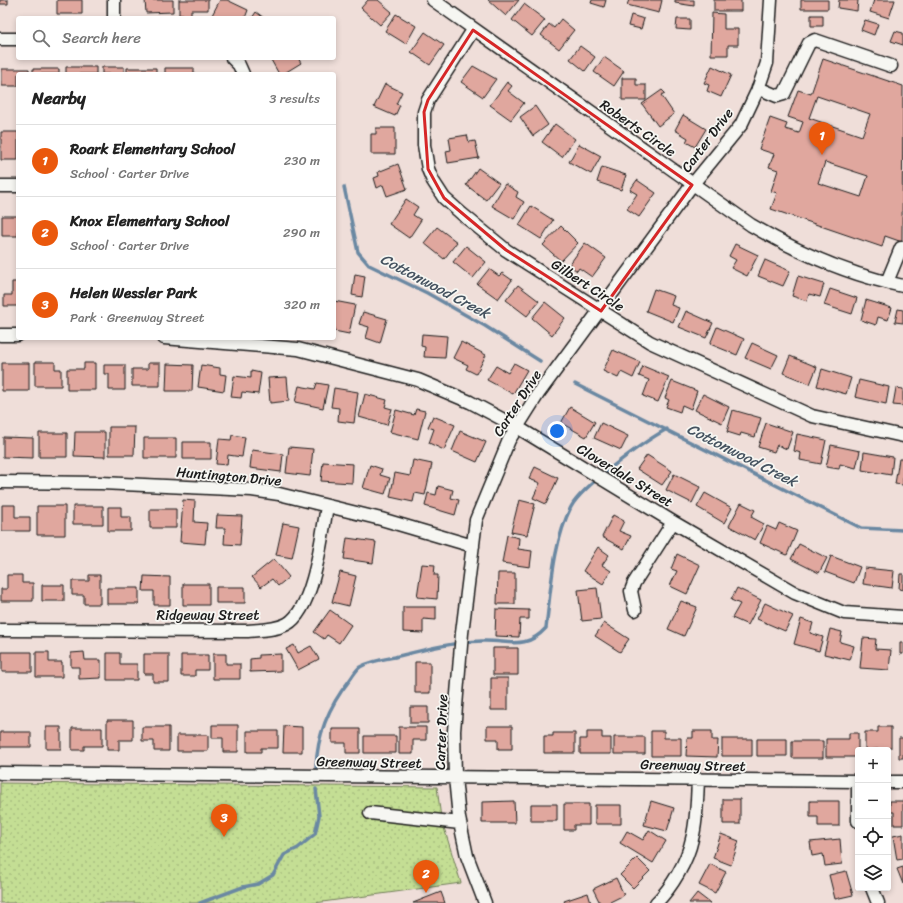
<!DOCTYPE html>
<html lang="en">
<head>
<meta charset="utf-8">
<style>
	:root { --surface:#fff; --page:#f2f2f2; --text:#222; --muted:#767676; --line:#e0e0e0; --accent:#ea580c }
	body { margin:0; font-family:Sriracha,sans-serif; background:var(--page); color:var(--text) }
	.controls { position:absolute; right:12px; bottom:12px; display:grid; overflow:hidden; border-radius:4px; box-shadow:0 2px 6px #0003 }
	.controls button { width:36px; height:36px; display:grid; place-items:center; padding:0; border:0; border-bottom:1px solid var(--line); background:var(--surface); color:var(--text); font:20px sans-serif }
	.you { position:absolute; left:557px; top:431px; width:14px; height:14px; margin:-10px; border:3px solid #fff; border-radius:50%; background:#1a73e8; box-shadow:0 0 0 6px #1a73e833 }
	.badge { display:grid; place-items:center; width:26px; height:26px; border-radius:50%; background:var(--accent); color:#fff; font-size:13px; font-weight:700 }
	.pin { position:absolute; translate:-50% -33px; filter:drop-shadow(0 1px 2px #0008) }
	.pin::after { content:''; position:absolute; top:21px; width:14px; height:12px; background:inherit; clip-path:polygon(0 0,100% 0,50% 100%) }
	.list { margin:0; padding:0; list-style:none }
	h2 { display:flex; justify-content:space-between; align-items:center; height:52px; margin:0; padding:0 16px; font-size:17px }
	h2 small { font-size:13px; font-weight:400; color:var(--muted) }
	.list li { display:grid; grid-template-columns:26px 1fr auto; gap:12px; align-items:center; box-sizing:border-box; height:72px; padding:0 16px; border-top:1px solid var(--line) }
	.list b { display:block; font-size:15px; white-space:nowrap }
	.list p { margin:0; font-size:13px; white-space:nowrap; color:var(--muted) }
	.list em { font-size:13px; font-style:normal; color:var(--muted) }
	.icon { flex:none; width:22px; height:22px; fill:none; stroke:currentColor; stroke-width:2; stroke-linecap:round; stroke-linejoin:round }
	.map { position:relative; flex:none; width:903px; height:903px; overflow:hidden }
	.search { position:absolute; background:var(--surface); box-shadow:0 2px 6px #0003; left:16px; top:16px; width:320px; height:44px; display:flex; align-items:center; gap:10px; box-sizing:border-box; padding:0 14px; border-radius:4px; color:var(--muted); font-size:15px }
	.panel { position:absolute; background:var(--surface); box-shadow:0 2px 6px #0003; left:16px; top:72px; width:320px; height:268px; border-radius:4px }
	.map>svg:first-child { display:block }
	.grass { fill:url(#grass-dots); stroke:#707d58 }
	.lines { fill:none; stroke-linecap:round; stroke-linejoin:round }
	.stream { stroke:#6b88a2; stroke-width:3.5 }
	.building { fill:#e0a79e; stroke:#1c1c1c; fill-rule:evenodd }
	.minor-casing { stroke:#1c1c1c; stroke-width:15 }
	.minor { stroke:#f6f6f2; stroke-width:12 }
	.marked { fill:none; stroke:#d62828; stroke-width:3; stroke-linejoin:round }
	.labels { text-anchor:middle; stroke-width:3.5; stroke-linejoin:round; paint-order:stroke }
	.street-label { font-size:14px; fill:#1c1c1c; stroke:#f6f6f2 }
	.water-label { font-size:15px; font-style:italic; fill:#44525f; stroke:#f6f6f2 }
</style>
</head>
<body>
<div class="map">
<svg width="903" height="903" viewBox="0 0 903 903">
	<defs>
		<pattern id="grass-dots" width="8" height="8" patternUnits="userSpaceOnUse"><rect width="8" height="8" fill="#c4de94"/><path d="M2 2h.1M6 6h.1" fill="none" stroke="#a8be7f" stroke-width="1.8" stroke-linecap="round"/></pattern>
	</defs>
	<rect width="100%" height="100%" fill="#efded9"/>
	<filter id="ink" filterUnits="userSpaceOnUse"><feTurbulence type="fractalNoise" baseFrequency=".025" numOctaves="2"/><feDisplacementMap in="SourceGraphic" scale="8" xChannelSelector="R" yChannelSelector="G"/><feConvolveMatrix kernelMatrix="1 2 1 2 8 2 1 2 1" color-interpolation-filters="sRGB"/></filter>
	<g filter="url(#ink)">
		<path class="grass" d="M0,783L437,787L441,818L461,883L315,903H0Z"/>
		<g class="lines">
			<path class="stream" d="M344,187L358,252L369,265L427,293L485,326L540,361
				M575,384L861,528L903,530
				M316,768C317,736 329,706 349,681C352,677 356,670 360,667C370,661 384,659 395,657C423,650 453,642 482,641C509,640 525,651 546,628C551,589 553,543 571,507C582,486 645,441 667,429
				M200,903L243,887L258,884L273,875L284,855L298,848L315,834L319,816L316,789"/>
		</g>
		<path class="building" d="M0,0H8V4H0Z
			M57,0H82V14H57Z
			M145,0H173V12L146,13Z
			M179,0H208V10H191V15H179Z
			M220,0H227L248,10L245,18L211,17Z
			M368,0H378L392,12L380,25L361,8Z
			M488,0H519L506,16Z
			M592,0H606L604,7L591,3Z
			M629,0H662L659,13L627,5Z
			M675,0H694V6L675,3Z
			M714,0H741V11H714Z
			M801,0H828V9H801Z
			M839,0H858L857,11L838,8Z
			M874,0H895L889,18L870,12Z
			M524,4L545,20L532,36L512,20Z
			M256,12L264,18H252Z
			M712,13L724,14V29H738V45H728V55H711Z
			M396,14L416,26L406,44L385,31Z
			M631,15L644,19L641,29L628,26Z
			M811,15H823V26H811Z
			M561,19L574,30L559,49L541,35L549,24L554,28Z
			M677,19H690V30L676,29Z
			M865,20L878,24L874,35L861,30Z
			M895,31L903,33V45L891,41Z
			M425,32L444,45L430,65L411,52Z
			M580,46L595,57L585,71L570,59Z
			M604,57L624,71L614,86L594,72Z
			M270,58H298L301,63L283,74H279Z
			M823,59L903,86L902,242L885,236L882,247L771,209L777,193L771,191L778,170L769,167L774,154L759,149L770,118L787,124L785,129L799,133L803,122L788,117L798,90L811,94ZM817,96L870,114L862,136L809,118ZM825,162L868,176L861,197L818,183Z
			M473,66L496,79L483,97L461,82Z
			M712,66L731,75L721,97L707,91L709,85L704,83Z
			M66,67H96V74H66Z
			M102,67H124V74H102Z
			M127,68H156V74H127Z
			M165,68H194V74H165Z
			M2,69H29V74H18V86H2Z
			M33,69H59V74H33Z
			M622,78H636V85H646V100H622Z
			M507,82L512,86L508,91L524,103L511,120L490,105Z
			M385,84L402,92L396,104L400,105L395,116L374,107Z
			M662,90L665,93L661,95L674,114L658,126L642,104Z
			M535,106L548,125L533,136L520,117Z
			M683,115L706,129L695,147L686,142L688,138L675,130Z
			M555,124L575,139L562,157L542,142Z
			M376,128H395V154H371V134H376Z
			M1,132H18V160H1Z
			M467,135L469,142L475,141L479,158L448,163L446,151L451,150L449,138Z
			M579,144L601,156L591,174L569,162Z
			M398,164L407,189L387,196L383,185L377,188L374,178L379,176L378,172Z
			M602,167L626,175L621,190L597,182Z
			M478,168L499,183L486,200L466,185Z
			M637,180L656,193L639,217L627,209L637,194L630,190Z
			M505,184L518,192L516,197L524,202L514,219L492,206Z
			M406,199L418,207L413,215L421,220L409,238L389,224Z
			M531,206L553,220L541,239L519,225Z
			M2,216H18V236H2Z
			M561,226L578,243L561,261L543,245Z
			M437,227L457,242L444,259L424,243Z
			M585,243L606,258L592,277L579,268L577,271L569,265Z
			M735,244L758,255L747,276L731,268L736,260L729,256Z
			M466,246L486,262L473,278L453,262Z
			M765,260L790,271L783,286L758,276Z
			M489,269L499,276L502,273L512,280L498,299L477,284Z
			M355,274L365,276L362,297L352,295Z
			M798,276L824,284L820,297L809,294L807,301L792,296Z
			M12,282H18V306H4V295H12Z
			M518,285L539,301L527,316L506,300Z
			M654,289L674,296L671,305L679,308L673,322L646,311Z
			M830,289L857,298L852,314L824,305Z
			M866,300L892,308L888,320L878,317L876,325L861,320Z
			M334,301L355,305L349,334L334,331Z
			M545,302L565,318L552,335L532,318Z
			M898,309L903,310V323L895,322Z
			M686,311L713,323L706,338L679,327Z
			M363,312L387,319L380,343L366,338L369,327L359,324Z
			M717,327L744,339L737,355L710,344Z
			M422,334L447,336L445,358L424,357L425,347L421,346Z
			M461,342L486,355L476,374L466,369L468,365L453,358Z
			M752,343L778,355L771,369L745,358Z
			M613,350L640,362L633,378L621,372L618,378L603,371Z
			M790,356L817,367L810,384L783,373Z
			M35,362H55V369H61V386H35Z
			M2,363H29V391H2Z
			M84,363H95V390H67V369H84Z
			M148,363H160V386H132V369H148Z
			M514,363L527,370L513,394L487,380L496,366L508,373Z
			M167,364L193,365L192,391H166Z
			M104,365H125V390H109V374H104Z
			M201,365L220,368V374L226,375L224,391L198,387Z
			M643,366L669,377L658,402L643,396L649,380L639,376Z
			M822,369L851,378L846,394L817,386Z
			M251,371L261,373L258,394L242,392L241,398L231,397L234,376L251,378Z
			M287,377L289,401L270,403L268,378Z
			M859,380L889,387L886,404L855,397Z
			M672,381L697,391L691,409L682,405L680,412L666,407L669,400L665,398Z
			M317,383L328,385L323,408L295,402L299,386L315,389Z
			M334,388L358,392L354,423L338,421L339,408L331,407Z
			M896,388L903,389V406L893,405Z
			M365,394L387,400L385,407L392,409L387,425L359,417Z
			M703,394L729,407L722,423L695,410Z
			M570,407L595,422L586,437L561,423Z
			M416,409L425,411L418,439L390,432L396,410L414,415Z
			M733,410L761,418L755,437L741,433L740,436L727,432Z
			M433,416L455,425L444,450L429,443L434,429L428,427Z
			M601,423L628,436L621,450L594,438Z
			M766,423L793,432L787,449L777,445L774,452L758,447Z
			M109,427H135L134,455H109Z
			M460,431L486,442L477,462L452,451Z
			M75,432H105V457L74,456Z
			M39,433H67V457H39Z
			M797,434L826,440L821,464L800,460L801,453L794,451Z
			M232,435L245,437L242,457L228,455L227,465L216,464L219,439L231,440Z
			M3,437L33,438V458L3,457Z
			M144,438H176V458H144Z
			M183,442H211V459H183Z
			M831,445L860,451L856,468L840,464L839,469L826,467Z
			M289,447L313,449L310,476L286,473Z
			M252,450L283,454L281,472L250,468Z
			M864,452L893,457L891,475L862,470Z
			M647,455L672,471L662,485L637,469Z
			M899,459H903V485L895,484Z
			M413,460L432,464L425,495L415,493L413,502L390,497L395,473L410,476Z
			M323,462L353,464L352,483L321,481Z
			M370,465L382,469L380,475L390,478L385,494L363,488Z
			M535,467L558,478L546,504L533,498L540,483L529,479Z
			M674,474L700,487L692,503L666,490Z
			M438,486L453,490L451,498L459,500L455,515L425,506L428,493L436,495Z
			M705,493L732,508L724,523L697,507Z
			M183,500L195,501L194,522L207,523L205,544L180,542Z
			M519,500L535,504L527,535L511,532Z
			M741,503L755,510L751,517L764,524L755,540L729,526Z
			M2,505H15V517H30V531H2Z
			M37,506H65V535H37Z
			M73,506H103V524H73Z
			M108,507H121V517H131V531H108Z
			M150,509H176V528H150Z
			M217,515L242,516L240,545L224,544L225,528H216Z
			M613,515L624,521L619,531L631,536L624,549L602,537Z
			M283,523L299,526L292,558L276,555Z
			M779,523L797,531L787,555L760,543L767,526L776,530Z
			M507,535L519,538L518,549L532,551L530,567L502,563Z
			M347,538L376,542L373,563L344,559Z
			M799,544L827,558L819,573L791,559Z
			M598,547L609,555L602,565L611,571L603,584L583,571Z
			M677,554L700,565L687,594L670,586L677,571L671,569Z
			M831,556L860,567L854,583L825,572Z
			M274,559L289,577L278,586L272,579L261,587L252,577Z
			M422,564L435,565L434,575H438L437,599L417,597Z
			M865,568L894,571L892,588L863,584Z
			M340,572L356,576L349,606L332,602Z
			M498,573H515V604H497Z
			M900,574H903V590L899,589Z
			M7,575H22V583H33V601H1V589H7Z
			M89,575H100V604H84V595H72V581H89Z
			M144,576L170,577V605H154V591H143Z
			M183,584H209V605H183Z
			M42,585H64V601H42Z
			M216,587H245V603H216Z
			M107,588H139V604H107Z
			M597,588L601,619L582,621L578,590Z
			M737,588L761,600L748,625L732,618L740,604L731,600Z
			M681,601L697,607L684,636L668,629Z
			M765,603L793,616L785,631L757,619Z
			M403,607H436V620L423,619V633L403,632Z
			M496,609L529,610V619H520L519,637L495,636Z
			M330,610L351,625L339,643L327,635L324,639L314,632Z
			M801,619L813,623L810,633L823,637L819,651L794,644Z
			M604,623L629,639L620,652L595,636Z
			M830,629L842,632L840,642L854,646L850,660L824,654Z
			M863,638L876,639L875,649L891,650L889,670L860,668Z
			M900,642H903V654H900Z
			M294,645L298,653L311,646L319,659L298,670L286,649Z
			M493,648H518V675H493Z
			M2,652H32V672H2Z
			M36,652H49V662H62V677H36Z
			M84,652L85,660H101V678L79,679V667H71V653Z
			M107,653H120V664H137V680H107Z
			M144,654H169V682H153V674H144Z
			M213,654H226V664H240V679H213Z
			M281,654V671L250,672V659L259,658V655Z
			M181,655H208V670H195V676H181Z
			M415,662H430V693H415Z
			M491,678H508V710H491Z
			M410,707H428V723H410Z
			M107,720H133V740H119V750H107Z
			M212,725H238V752H223V738H212Z
			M284,726L302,727V752H283Z
			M487,726H512V749H498V739H487Z
			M46,727H61V749H46Z
			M142,727H169V751H154V741H142Z
			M399,727H426V740H413V754H399Z
			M878,727H891V748L865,750V732H878Z
			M72,728H102V746H84V750H72Z
			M332,729H360V753H346V743H332Z
			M247,731H278V748H261V752H247Z
			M651,731H664V738H681V756H651Z
			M693,731H712V740H718L717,757L686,756L687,738H693Z
			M0,732H31V747H0Z
			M587,732H602V738H611V754H580V739H587Z
			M553,733H575V753H544V736H553Z
			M849,733H858V757H826V739H849Z
			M177,735H208V751H177Z
			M364,736H396V753H364Z
			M614,737H645V754H614Z
			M899,738H903V758H899Z
			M722,739H752V756H722Z
			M757,739H787V756H757Z
			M792,741H823V758H792Z
			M723,799H740V824H723Z
			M514,801L515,823H482V802Z
			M651,801L674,808L667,831L644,825Z
			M810,801H839V826H818V817H810Z
			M890,801H903V825H894V812H890Z
			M531,804H557V821H531Z
			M564,804H589V825H574V830H564Z
			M595,805H621V824H595Z
			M649,830L666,841L653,863L620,843L627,831L643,840Z
			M721,834L739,841L731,865L713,858Z
			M903,834V859L897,860L893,836Z
			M840,839L842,864L825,866L823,854L812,856L810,842Z
			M637,858L650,871L633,888L620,875Z
			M710,864L726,872L715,893L699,885Z
			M903,867V884L897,869Z
			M846,871L853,895L835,899L829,875Z
			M616,878L624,895L608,903H600L593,889Z
			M441,892L445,903H413Z
			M588,893L591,903H565L564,901Z
			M697,893L710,903H689Z"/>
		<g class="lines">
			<g class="minor-casing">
				<path id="minor" d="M433,0L751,225C799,253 849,275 903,286
					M114,18V0
					M473,30L428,100L424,112V145L428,169L433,181L444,198L462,214L506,250L650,342L812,416L903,436
					M0,39H18
					M232,58L239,65L243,74
					M758,88L777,96L784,94L809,43L815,40L891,66
					M0,186H18
					M887,282L901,248H903
					M0,335H18
					M164,338L298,349L418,380L470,402L517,427L673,522L795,593L844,613L903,617
					M0,482L101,483L252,490L279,494L381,519L473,546
					M635,610L631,591L634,583L673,522
					M0,630L248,631C261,630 275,630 287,624C314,609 322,535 327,506
					M0,773L858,781V821
					M888,782H903
					M370,813L460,823
					M872,888L878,903
					M485,903L467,856L459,818L455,777L454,731L462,633L476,520L509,440L538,394L692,185L741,125L758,89L767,63L771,0
					M656,903C672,887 687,862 692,839C697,821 697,799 698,780"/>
			</g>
			<use href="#minor" class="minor"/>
		</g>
	</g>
	<path class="marked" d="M473,30L692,185L601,311L506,250L444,198L428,169L424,112L428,100Z"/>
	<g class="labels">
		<g class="street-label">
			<text transform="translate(638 128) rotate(35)" y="5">Roberts Circle</text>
			<text transform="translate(707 140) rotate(-53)" y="5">Carter Drive</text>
			<text transform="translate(588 285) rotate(33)" y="5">Gilbert Circle</text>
			<text transform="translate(517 403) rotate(-57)" y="5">Carter Drive</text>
			<text transform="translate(625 475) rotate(31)" y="5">Cloverdale Street</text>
			<text transform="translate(229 476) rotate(5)" y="5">Huntington Drive</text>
			<text x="208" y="620">Ridgeway Street</text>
			<text transform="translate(441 732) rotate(-88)" y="5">Carter Drive</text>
			<text transform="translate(369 762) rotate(1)" y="5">Greenway Street</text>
			<text transform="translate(693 765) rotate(1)" y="5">Greenway Street</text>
		</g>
		<g class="water-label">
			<text transform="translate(435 286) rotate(28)" y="5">Cottonwood Creek</text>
			<text transform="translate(742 455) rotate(27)" y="5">Cottonwood Creek</text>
		</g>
	</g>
</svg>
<div class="controls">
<button>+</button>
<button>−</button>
<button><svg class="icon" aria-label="locate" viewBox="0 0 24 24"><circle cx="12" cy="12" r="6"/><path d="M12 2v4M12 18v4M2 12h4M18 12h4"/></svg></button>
<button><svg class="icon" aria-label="layers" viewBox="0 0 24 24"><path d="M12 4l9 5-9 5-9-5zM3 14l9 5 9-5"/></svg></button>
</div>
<div class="you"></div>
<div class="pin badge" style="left:822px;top:155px">1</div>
<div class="pin badge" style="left:426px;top:893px">2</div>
<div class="pin badge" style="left:224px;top:837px">3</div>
<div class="search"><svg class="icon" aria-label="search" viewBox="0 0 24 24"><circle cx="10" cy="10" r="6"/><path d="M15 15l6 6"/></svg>Search here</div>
<section class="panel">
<h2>Nearby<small>3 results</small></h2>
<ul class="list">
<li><span class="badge">1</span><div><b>Roark Elementary School</b><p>School · Carter Drive</p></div><em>230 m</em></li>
<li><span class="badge">2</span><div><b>Knox Elementary School</b><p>School · Carter Drive</p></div><em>290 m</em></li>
<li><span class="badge">3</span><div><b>Helen Wessler Park</b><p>Park · Greenway Street</p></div><em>320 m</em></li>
</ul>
</section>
</div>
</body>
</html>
